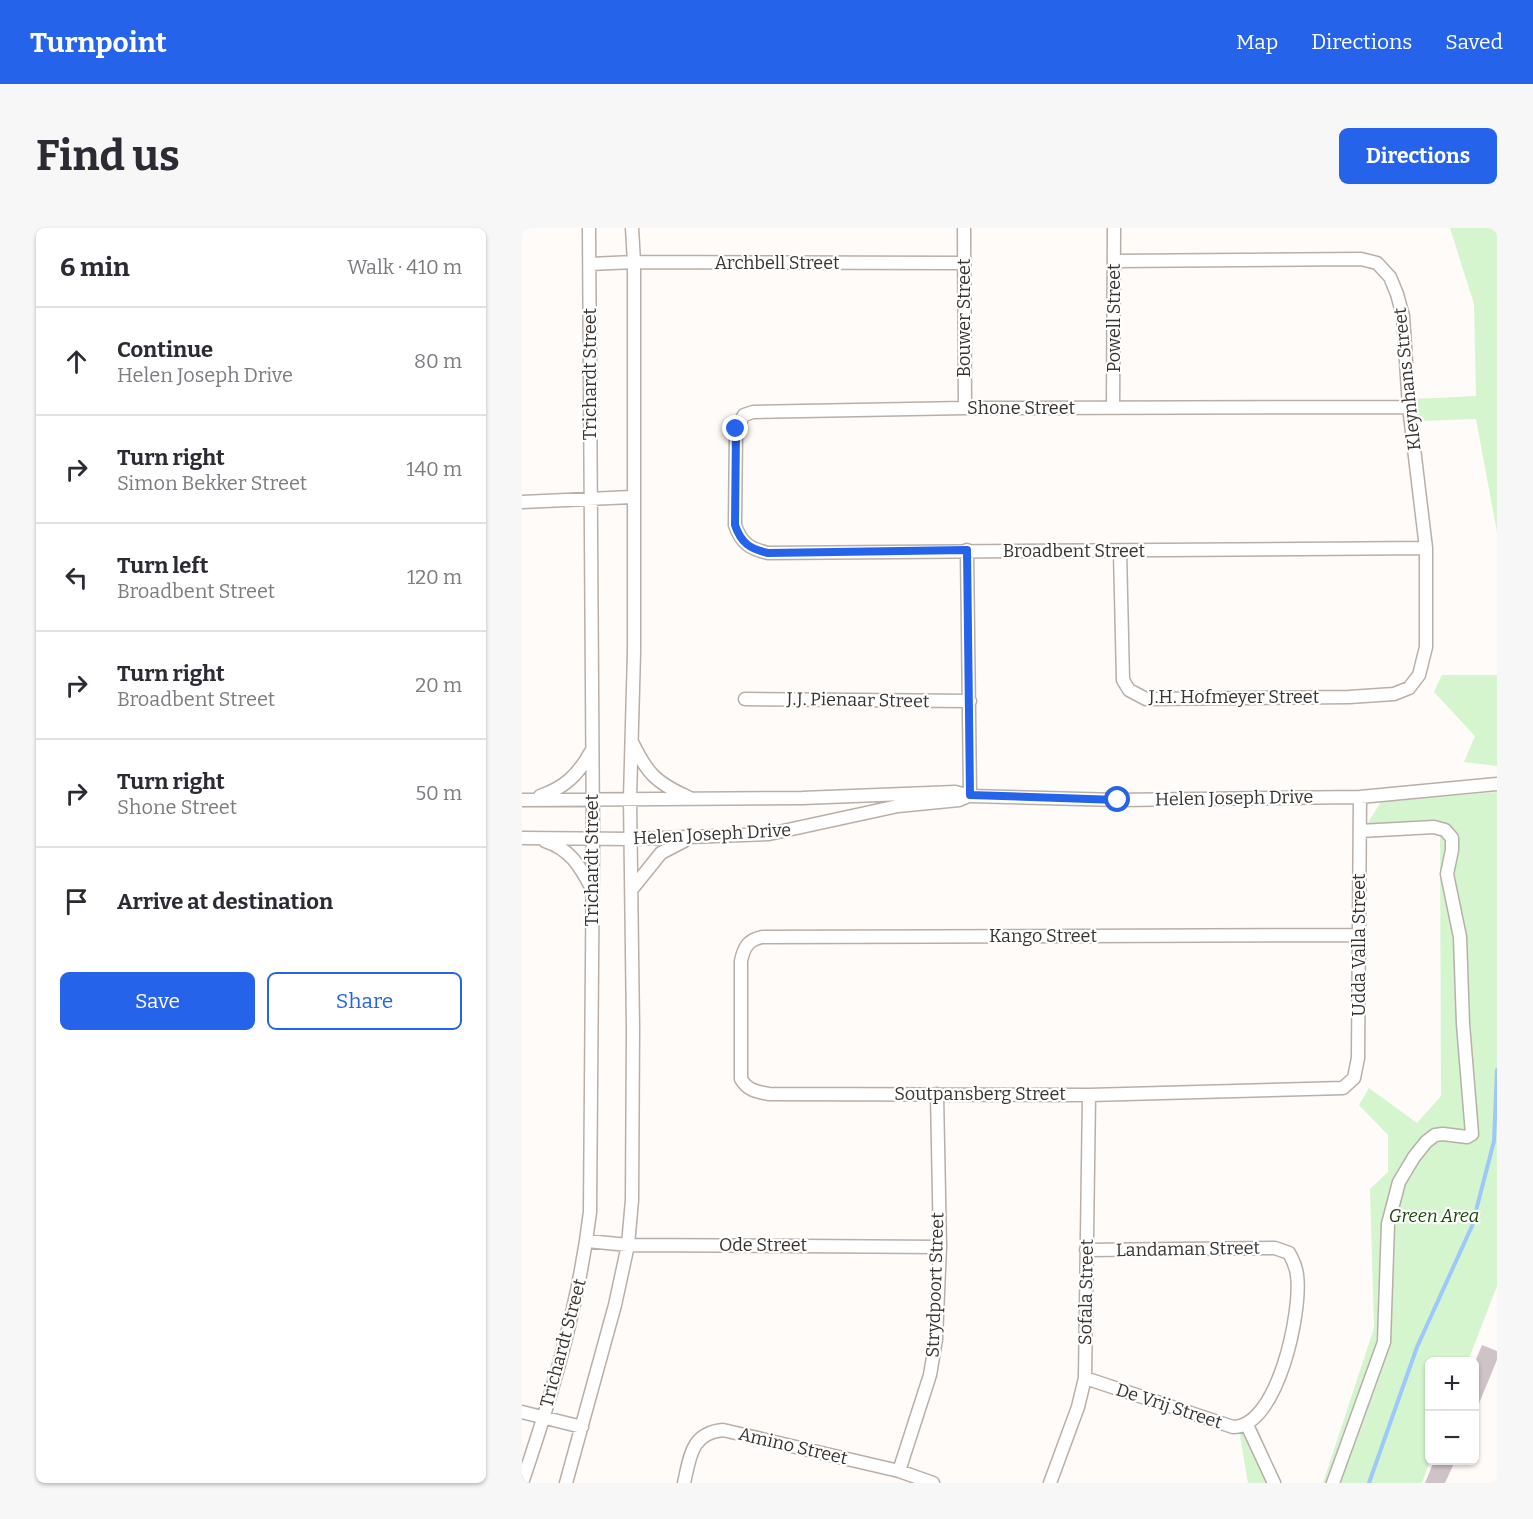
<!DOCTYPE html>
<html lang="en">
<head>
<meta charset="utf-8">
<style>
	:root { --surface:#fff; --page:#f7f7f7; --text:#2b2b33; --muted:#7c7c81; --line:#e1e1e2; --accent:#2563eb }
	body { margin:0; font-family:Bitter,serif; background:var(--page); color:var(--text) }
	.controls { position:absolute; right:18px; bottom:18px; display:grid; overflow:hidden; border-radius:9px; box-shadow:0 2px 4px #0004 }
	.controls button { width:54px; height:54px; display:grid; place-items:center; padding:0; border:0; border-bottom:2px solid var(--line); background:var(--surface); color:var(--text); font:30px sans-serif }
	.stop { position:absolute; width:18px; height:18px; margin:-14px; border:4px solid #2563eb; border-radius:50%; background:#fff }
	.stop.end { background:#2563eb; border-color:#fff; box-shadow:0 2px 6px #0008 }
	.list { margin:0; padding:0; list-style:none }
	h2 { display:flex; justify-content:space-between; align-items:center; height:78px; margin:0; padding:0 24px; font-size:26px }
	h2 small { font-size:20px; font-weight:400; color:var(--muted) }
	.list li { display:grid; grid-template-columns:39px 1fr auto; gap:18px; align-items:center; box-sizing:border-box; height:108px; padding:0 24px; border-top:2px solid var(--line) }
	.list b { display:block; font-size:22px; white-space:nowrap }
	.list p { margin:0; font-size:20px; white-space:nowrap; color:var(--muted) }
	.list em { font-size:20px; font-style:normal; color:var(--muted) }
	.actions { display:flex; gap:12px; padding:18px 24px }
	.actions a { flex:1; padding:14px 0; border:2px solid var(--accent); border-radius:9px; text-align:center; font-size:21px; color:var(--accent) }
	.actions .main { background:var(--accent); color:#fff }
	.icon { flex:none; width:33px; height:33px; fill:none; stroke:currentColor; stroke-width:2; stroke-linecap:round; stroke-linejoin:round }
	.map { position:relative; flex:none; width:975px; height:1255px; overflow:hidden; border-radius:9px }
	header { display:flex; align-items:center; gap:36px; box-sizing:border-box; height:84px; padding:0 30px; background:var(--accent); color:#fff }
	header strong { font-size:28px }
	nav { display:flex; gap:33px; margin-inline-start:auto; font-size:21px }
	.intro { display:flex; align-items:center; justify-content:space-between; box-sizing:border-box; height:144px; padding:0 36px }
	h1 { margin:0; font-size:42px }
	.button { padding:15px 27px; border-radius:9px; background:var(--accent); color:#fff; font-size:21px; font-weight:700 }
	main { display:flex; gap:36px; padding:0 36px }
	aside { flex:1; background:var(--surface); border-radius:9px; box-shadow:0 2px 4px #0004 }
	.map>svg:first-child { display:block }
	.green { fill:#d4f5cd }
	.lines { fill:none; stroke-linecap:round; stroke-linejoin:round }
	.stream { stroke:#9dc9fa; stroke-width:4 }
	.building { fill:#d0c3c7 }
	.minor-casing { stroke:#b8afa8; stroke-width:15 }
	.minor { stroke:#fff; stroke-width:12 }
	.route { stroke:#2563eb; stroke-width:8 }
	.labels { text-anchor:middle; stroke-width:4.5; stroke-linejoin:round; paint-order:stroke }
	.street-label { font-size:18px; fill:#383431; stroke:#fff }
	.park-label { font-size:18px; font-style:italic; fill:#174908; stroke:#fff }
</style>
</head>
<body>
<header>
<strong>Turnpoint</strong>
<nav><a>Map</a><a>Directions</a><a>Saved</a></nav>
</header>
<div class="intro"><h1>Find us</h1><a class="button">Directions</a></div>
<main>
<aside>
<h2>6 min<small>Walk · 410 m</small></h2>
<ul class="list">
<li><svg class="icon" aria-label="ahead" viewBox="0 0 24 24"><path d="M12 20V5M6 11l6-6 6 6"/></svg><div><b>Continue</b><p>Helen Joseph Drive</p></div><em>80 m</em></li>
<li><svg class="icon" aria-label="right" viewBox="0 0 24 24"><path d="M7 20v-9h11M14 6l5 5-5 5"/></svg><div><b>Turn right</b><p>Simon Bekker Street</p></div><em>140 m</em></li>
<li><svg class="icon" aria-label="left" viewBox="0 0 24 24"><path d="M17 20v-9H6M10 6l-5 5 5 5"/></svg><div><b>Turn left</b><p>Broadbent Street</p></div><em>120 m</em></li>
<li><svg class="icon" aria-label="right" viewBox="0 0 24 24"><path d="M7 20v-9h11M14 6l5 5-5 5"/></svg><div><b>Turn right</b><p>Broadbent Street</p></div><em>20 m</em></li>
<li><svg class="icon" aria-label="right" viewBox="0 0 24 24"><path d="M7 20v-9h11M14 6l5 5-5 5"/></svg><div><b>Turn right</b><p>Shone Street</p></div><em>50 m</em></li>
<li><svg class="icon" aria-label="arrive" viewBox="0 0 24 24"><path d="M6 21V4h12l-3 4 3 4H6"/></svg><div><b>Arrive at destination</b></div></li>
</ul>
<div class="actions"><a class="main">Save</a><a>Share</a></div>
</aside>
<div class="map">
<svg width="975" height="1255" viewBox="0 0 975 1255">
	<rect width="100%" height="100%" fill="#fefbf8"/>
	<path class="green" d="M928,0H975V304L954,191L897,193L891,171L954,168L952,76Z
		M920,447H975V538L942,534L953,508L912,464Z
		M975,564V1058L946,1133L908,1134V1233L900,1255H801L852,1100L848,961L866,944V907L837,877L847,860L895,895L919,868L918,594L845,596L859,574Z
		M735,1199L759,1255H726L717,1202Z"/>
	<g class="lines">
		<path class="stream" d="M847,1255L895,1119L950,998L972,913L975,842"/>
	</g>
	<path class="building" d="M960,1117L975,1123V1132L953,1185L952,1136Z
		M912,1233H933L923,1255H903Z"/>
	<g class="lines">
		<g class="minor-casing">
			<path id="minor" d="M442,0L443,180
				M593,33L839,31L855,35L868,49L875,66L881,88L887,179L904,320V419L897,447L887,460L872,466L827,469L624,471L607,462L601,452L598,323
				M68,36L112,34L442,35
				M887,179L443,180L231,184L222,187L214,201L213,297C219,315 228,321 246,325L904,320
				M591,180L592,0
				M0,274L110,269
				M445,322L448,568
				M223,471L448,473
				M110,514C125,545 134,555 166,569
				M18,568C42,560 56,547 68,525
				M0,572L280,570L433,564L448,568L596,572L838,569L975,556
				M0,610L110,611L247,606L376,578L437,572L444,569
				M23,613C48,621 58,638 70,661
				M110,661L139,625L162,613
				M837,707L240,709C226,712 222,719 219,733V851C225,862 235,864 247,866L567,867L821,860L832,850L836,830L838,569
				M65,1013L106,1017L418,1019
				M563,1150L711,1199C756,1199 780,1083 775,1047C774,1039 771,1032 767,1025L753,1020L564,1022
				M0,1184L60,1199
				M725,1197L752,1255
				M377,1243L408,1147L414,1111L418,1019L415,866
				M0,1255C30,1167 57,1076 68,984L71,611L67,0
				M44,1255L93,1077L106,1017L110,972L111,800L108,570L112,424V34L110,0
				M162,1255C168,1229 169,1205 201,1202L377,1243L411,1255
				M528,1255L556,1179L563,1150L567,867
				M811,1255L862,1114L866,996L877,954L892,929L904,914L913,907L921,906L945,909L950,906L941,796L938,709L925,646L930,622V610L923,602L912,599L838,603"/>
		</g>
		<use href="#minor" class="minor"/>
	</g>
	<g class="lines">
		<path class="route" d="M214,201L213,297C219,315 228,321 246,325L445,322L448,567L596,572"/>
	</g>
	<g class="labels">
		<g class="street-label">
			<text x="255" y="41">Archbell Street</text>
			<text transform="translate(442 90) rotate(-90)" y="6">Bouwer Street</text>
			<text transform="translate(592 90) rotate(-90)" y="6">Powell Street</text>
			<text transform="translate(68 146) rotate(-90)" y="6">Trichardt Street</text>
			<text transform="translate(885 151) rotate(-96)" y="6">Kleynhans Street</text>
			<text x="499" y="186">Shone Street</text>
			<text x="552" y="329">Broadbent Street</text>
			<text x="712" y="475">J.H. Hofmeyer Street</text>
			<text transform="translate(336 472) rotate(1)" y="6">J.J. Pienaar Street</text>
			<text transform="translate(712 570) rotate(-1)" y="6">Helen Joseph Drive</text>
			<text transform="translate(190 606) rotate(-3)" y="6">Helen Joseph Drive</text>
			<text transform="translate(70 632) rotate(-90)" y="6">Trichardt Street</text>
			<text x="521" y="714">Kango Street</text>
			<text transform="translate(837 717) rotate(-90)" y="6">Udda Valla Street</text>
			<text x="458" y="872">Soutpansberg Street</text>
			<text x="241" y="1023">Ode Street</text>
			<text transform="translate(666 1021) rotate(-1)" y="6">Landaman Street</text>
			<text transform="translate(413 1057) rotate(-88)" y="6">Strydpoort Street</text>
			<text transform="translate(564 1064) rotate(-89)" y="6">Sofala Street</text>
			<text transform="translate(41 1115) rotate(-75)" y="6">Trichardt Street</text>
			<text transform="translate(647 1178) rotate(18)" y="6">De Vrij Street</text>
			<text transform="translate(271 1218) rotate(13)" y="6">Amino Street</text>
		</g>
		<g class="park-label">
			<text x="912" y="994">Green Area</text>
		</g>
	</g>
</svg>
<div class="controls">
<button>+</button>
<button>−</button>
</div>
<div class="stop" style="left:596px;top:572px"></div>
<div class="stop end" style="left:214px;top:201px"></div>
</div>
</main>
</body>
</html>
